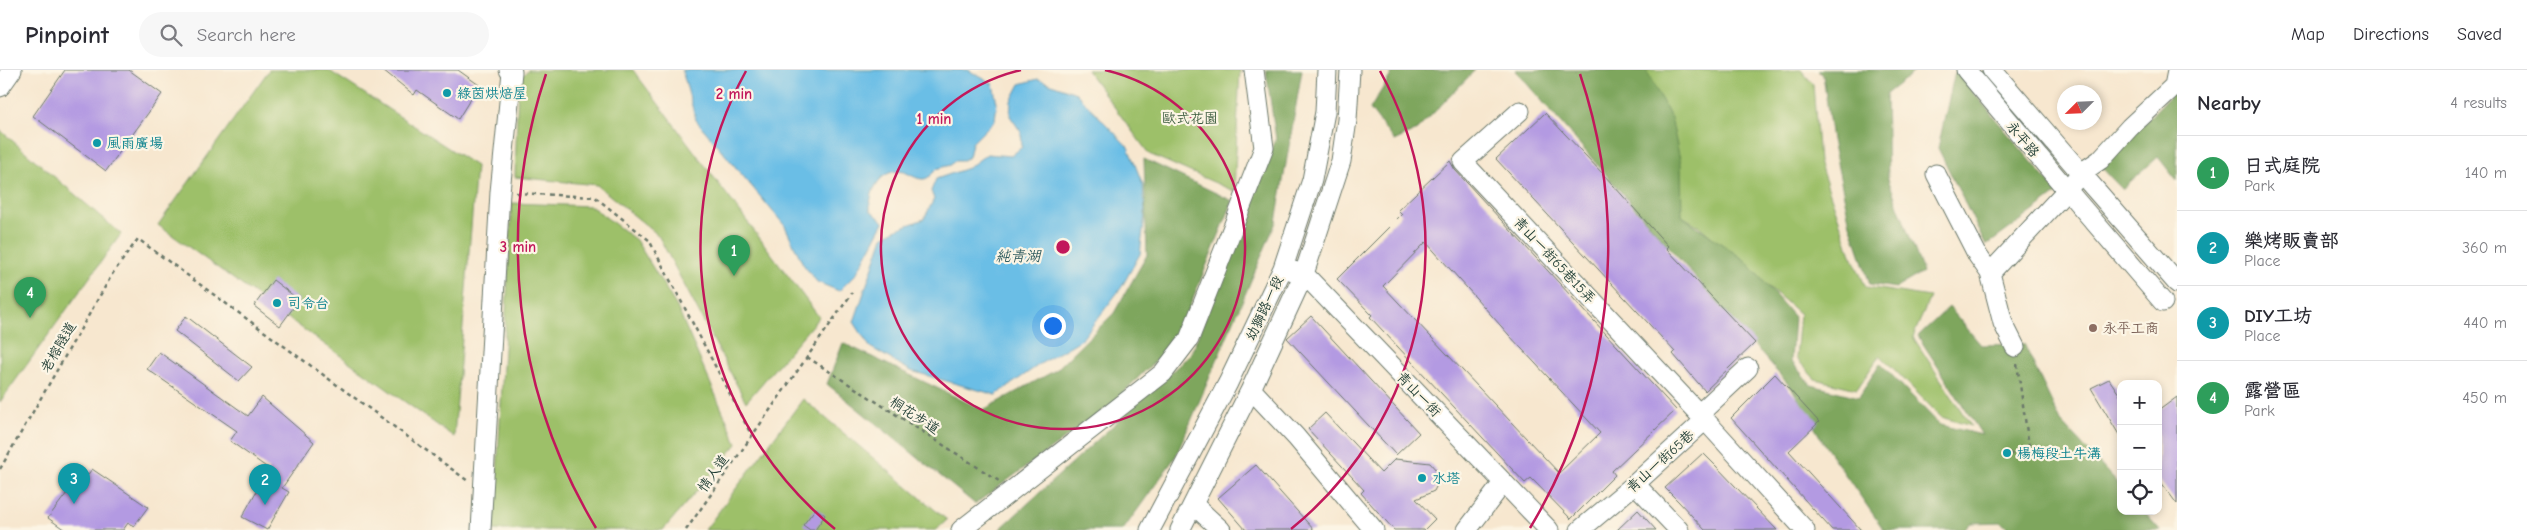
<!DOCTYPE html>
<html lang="en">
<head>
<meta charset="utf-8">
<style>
	:root { --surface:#fff; --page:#f7f7f7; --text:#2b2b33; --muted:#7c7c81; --line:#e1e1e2; --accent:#1f6fb2 }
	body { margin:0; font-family:"Comic Neue","LXGW WenKai TC",sans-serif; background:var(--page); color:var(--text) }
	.controls { position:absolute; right:15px; bottom:15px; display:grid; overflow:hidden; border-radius:10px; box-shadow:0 2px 8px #0003 }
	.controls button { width:45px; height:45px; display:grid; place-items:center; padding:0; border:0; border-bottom:1px solid var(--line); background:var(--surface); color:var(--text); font:25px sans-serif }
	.compass { position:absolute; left:2057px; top:15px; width:45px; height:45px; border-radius:50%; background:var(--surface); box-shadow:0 2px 8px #0003; rotate:246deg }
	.you { position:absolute; left:1052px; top:255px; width:18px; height:18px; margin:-12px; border:4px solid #fff; border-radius:50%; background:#1a73e8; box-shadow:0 0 0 8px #1a73e833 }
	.badge { display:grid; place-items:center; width:32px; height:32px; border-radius:50%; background:var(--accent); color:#fff; font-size:16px; font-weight:700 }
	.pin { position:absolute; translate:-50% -41px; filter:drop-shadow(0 1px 2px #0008) }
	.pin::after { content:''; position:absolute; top:26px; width:18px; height:15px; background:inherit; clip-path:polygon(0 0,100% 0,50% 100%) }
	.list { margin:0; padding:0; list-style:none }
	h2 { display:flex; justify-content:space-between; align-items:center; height:65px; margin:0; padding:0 20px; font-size:21px }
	h2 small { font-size:16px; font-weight:400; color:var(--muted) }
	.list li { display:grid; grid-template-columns:32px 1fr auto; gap:15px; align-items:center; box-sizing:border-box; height:75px; padding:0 20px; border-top:1px solid var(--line) }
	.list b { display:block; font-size:19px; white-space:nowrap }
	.list p { margin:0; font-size:16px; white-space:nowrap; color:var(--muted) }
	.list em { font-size:16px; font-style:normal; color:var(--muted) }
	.icon { flex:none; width:28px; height:28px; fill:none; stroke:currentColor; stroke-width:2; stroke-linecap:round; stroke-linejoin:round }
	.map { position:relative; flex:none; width:2177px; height:460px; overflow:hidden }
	header { display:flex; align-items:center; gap:30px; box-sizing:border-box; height:70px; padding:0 25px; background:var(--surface); border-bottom:1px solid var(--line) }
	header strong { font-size:24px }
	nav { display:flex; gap:28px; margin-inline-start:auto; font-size:18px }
	.search { width:350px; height:45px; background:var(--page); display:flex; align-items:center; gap:12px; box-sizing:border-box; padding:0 18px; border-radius:28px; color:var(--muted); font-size:19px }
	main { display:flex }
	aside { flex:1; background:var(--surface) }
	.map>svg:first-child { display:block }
	.green { fill:#9dc069; stroke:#5e7e4e }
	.forest { fill:#7ea65d; stroke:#4e7248 }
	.water { fill:#6abee6; stroke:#447e8d }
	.building { fill:#b39ae2; fill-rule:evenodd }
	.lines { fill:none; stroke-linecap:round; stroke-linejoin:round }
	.minor-casing { stroke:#6b786a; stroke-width:21 }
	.path { stroke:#6b786a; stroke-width:2.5; stroke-dasharray:4 4; stroke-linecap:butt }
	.minor { stroke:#fff; stroke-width:19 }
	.ring { fill:none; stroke:#c2185b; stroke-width:2.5 }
	.culture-dot { fill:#0f9aa8; stroke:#fcf5e5; stroke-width:2 }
	.education-dot { fill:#8d6e63; stroke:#fcf5e5; stroke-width:2 }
	.labels { text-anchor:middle; stroke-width:4.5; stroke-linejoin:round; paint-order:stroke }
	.culture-label { font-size:14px; fill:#0d838f; stroke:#fcf5e5; text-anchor:start }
	.park-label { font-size:14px; fill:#3e5e41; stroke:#fcf5e5 }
	.street-label { font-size:14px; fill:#1f3d34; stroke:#fcf5e5 }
	.education-label { font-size:14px; fill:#785e54; stroke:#fcf5e5; text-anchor:start }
	.water-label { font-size:15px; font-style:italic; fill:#325d60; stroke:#fcf5e5 }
	.centre { fill:#c2185b; stroke:#fcf5e5; stroke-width:2.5 }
	.ring-label { font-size:15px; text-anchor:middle; font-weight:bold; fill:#c2185b; stroke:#fcf5e5; stroke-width:4.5; stroke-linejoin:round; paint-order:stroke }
</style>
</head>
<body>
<header>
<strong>Pinpoint</strong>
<div class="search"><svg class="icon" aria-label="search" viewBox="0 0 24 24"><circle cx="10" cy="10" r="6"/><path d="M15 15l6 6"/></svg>Search here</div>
<nav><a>Map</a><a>Directions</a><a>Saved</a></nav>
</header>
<main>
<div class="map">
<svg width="2177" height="460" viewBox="0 0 2177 460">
	<rect width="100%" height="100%" fill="#fcf5e5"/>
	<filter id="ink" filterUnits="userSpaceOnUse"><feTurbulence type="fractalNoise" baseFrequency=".02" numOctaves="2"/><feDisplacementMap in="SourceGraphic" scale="10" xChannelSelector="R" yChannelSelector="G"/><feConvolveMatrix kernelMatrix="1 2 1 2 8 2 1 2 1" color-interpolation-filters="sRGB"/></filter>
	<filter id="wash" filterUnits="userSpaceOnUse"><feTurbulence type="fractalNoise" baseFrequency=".0096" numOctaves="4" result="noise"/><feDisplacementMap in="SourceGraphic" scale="20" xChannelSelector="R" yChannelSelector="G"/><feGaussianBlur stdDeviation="1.12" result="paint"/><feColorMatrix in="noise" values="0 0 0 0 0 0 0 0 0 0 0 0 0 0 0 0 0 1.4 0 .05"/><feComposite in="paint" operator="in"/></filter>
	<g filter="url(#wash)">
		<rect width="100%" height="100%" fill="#f7e7cf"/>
		<path class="green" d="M269,0H328L476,96L454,367L158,155Z
			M528,0H633L819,247L746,332L658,165L597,115L515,107L518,10Z
			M1087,0H1240L1234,121L1149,84Z
			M1629,0H1801L1813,14L1819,92L1852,187L1866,217L1930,227L1913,267L1971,356L1941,347L1880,285L1857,319L1815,309L1796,288L1800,244L1699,156L1670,139Z
			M0,60L121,164L0,332Z
			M512,133L591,136L636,170L677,237L737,374L663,460H494Z
			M803,329L947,450L936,460H705Z"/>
		<path class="forest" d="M1266,0H1302L1276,152L1176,386L1123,460H999L1191,284L1276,69Z
			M1394,0H1475L1417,60L1394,71L1370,39Z
			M1515,0H1646L1671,48L1681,94L1682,146L1746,191L1794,247L1791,291L1811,315L1859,327L1880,293L1940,355L1982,365L1918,266L1949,237L1981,275L2024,274L2061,352L2121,417V441H2143L2160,460H2010L2001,452L1971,453L1964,460H1884L1826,377L1793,320Z
			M1818,0H1917L1886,24L1888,109L1923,202L1896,218L1870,214L1850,154L1832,70L1823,5Z
			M1955,1L2058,123L1986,176L1938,78Z
			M2177,18V111L2158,87L2122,119L2102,98Z
			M1144,89L1233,131L1175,272L1108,337L975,434L827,314L843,273L983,340L1056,300L1114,243L1147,185Z"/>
		<path class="water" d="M682,0H968L993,14L997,33L995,50L972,73L969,87L961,91H954L951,95C947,96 943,97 939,98C933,101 930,109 923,109C916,109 910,104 904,102C881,97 869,121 870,140L884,152L856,204L839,221L817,212L803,194L785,156L696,50Z
			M1038,9L1076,23L1128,77L1143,115L1145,144L1140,184L1121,218L1082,269L1040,294L996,325L911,301L870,277L854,252L883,167L897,159L924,149L934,129L931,121L936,109L968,98L987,84L1011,86L1022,77L1021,62L1010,46L1011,31L1020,14Z"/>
		<g id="blocks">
			<path class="building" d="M65,0H129L162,24L106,101L33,46Z
				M383,0H458L479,15L458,49L417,20L414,25Z
				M1545,43L1604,105L1668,176L1666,178L1755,273L1705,321L1673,284L1675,282L1496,89Z
				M1450,91L1455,100L1676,340L1612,401L1615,405L1571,449L1531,408L1525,413L1370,247L1372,245L1337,209L1402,144L1398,140ZM1426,172L1509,265L1600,363L1559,403L1383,216Z
				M273,210L299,230L280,256L254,236Z
				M186,246L252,297L239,311L175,261Z
				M1311,246L1419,363L1396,385L1287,268Z
				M159,282L248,346L262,327L314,372L282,418L289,422L267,460L242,447L269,399L230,371L237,361L147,299Z
				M1775,304L1819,352L1789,381L1861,460H1832L1731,348Z
				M2109,309L2121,327V368L2091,318Z
				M2177,327V434L2158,408V341Z
				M1325,343L1381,403L1395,389L1430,393L1436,400L1439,411L1434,421L1416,429L1435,449L1424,460H1394L1361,423L1364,420L1308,359Z
				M1703,383L1716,396L1777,460H1705L1679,432L1665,418Z
				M1256,395L1314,460H1246L1218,428Z
				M92,399L148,437L134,456L128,453L123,460H65L48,448L70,419L74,423Z
				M816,438L825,445L815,460H810L803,455Z
				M1638,440L1656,460H1617Z"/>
		</g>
	</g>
	<g filter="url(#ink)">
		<use href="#blocks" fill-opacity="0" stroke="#6b786a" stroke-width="1"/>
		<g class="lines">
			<g class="minor-casing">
				<path id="minor" d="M1966,0L2067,120L2081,103L2177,213
					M1992,0L2081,103L2100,90L2130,57L2174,16L2177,1
					M0,17L12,0
					M1520,41L1463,92L1699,344
					M1936,104L1978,186L1990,203L2067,120L2163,232
					M1293,201L1304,204L1549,460
					M1990,203L2003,253L2015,277
					M1251,319L1296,367L1374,460
					M1705,350L1805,460
					M1635,414L1679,460
					M1194,435L1221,460
					M481,460L500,122L512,2L509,0
					M961,460L1163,303L1189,269L1264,78L1254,0
					M1150,460L1228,313L1283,198L1312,110L1325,42L1327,0
					M1180,460L1251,319L1304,204L1341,91L1347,50L1350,0
					M1467,460L1503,413
					M1580,460L1635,414L1705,350L1699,344L1748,298"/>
			</g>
			<path class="path" d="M516,123L595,127L649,170L752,366
				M807,287L999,411
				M2009,383L2025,389L2029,387L2030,383L2017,294
				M0,399L113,203L138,169L468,411
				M686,460L852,223"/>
			<use href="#minor" class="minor"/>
		</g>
	</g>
	<g class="ring">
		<path d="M1105 0A182 182 0 1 1 1021 0"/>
		<path d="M835 459A363 363 0 0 1 746 1M1380 1A363 363 0 0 1 1291 459"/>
		<path d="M596 458A545 545 0 0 1 546 4M1580 4A545 545 0 0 1 1530 458"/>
	</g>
	<g class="culture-dot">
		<circle cx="447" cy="23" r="5"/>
		<circle cx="97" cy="73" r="5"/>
		<circle cx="277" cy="233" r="5"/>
		<circle cx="2007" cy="383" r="5"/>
		<circle cx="1422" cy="408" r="5"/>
	</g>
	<circle class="education-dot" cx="2093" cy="258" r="5"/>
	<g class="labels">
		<g class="culture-label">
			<text x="457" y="28">綠茵烘焙屋</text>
			<text x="107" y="78">風雨廣場</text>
			<text x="287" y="238">司令台</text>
			<text x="2017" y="388">楊梅段土牛溝</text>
			<text x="1432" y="413">水塔</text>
		</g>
		<g class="park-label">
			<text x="1190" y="53">歐式花園</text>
		</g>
		<g class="street-label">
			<text transform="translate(2023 69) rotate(50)" y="5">永平路</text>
			<text transform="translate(1555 190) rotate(47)" y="5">青山一街65巷15弄</text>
			<text transform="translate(1264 238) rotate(-65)" y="5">幼獅路一段</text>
			<text transform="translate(58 277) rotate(-60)" y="5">老榕隧道</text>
			<text transform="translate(1419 324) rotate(46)" y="5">青山一街</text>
			<text transform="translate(915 345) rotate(33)" y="5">桐花步道</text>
			<text transform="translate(1660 391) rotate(-42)" y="5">青山一街65巷</text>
			<text transform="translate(713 403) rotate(-55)" y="5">情人道</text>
		</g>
		<g class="education-label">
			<text x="2103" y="263">永平工商</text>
		</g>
		<g class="water-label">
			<text x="1018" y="191">純青湖</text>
		</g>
	</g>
	<circle cx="1063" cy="177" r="8" class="centre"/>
	<g class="ring-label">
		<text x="734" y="29">2 min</text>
		<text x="934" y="54">1 min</text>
		<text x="518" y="182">3 min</text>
	</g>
</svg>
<div class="controls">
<button>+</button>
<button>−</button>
<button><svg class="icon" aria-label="locate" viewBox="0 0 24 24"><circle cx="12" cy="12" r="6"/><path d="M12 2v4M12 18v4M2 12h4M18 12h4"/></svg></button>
</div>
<svg class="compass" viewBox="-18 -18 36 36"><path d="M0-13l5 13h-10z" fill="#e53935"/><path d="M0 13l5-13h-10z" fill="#7c7c81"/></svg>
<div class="you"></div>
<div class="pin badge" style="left:734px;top:206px;background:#2e9e5b">1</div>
<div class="pin badge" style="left:265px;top:435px;background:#0f9aa8">2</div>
<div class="pin badge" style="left:74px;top:434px;background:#0f9aa8">3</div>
<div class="pin badge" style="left:30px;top:248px;background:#2e9e5b">4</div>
</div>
<aside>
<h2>Nearby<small>4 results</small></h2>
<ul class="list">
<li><span class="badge" style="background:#2e9e5b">1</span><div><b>日式庭院</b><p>Park</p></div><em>140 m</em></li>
<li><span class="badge" style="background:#0f9aa8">2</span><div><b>樂烤販賣部</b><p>Place</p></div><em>360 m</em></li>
<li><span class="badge" style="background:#0f9aa8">3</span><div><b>DIY工坊</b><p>Place</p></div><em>440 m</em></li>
<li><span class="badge" style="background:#2e9e5b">4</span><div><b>露營區</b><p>Park</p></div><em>450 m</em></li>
</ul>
</aside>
</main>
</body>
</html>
